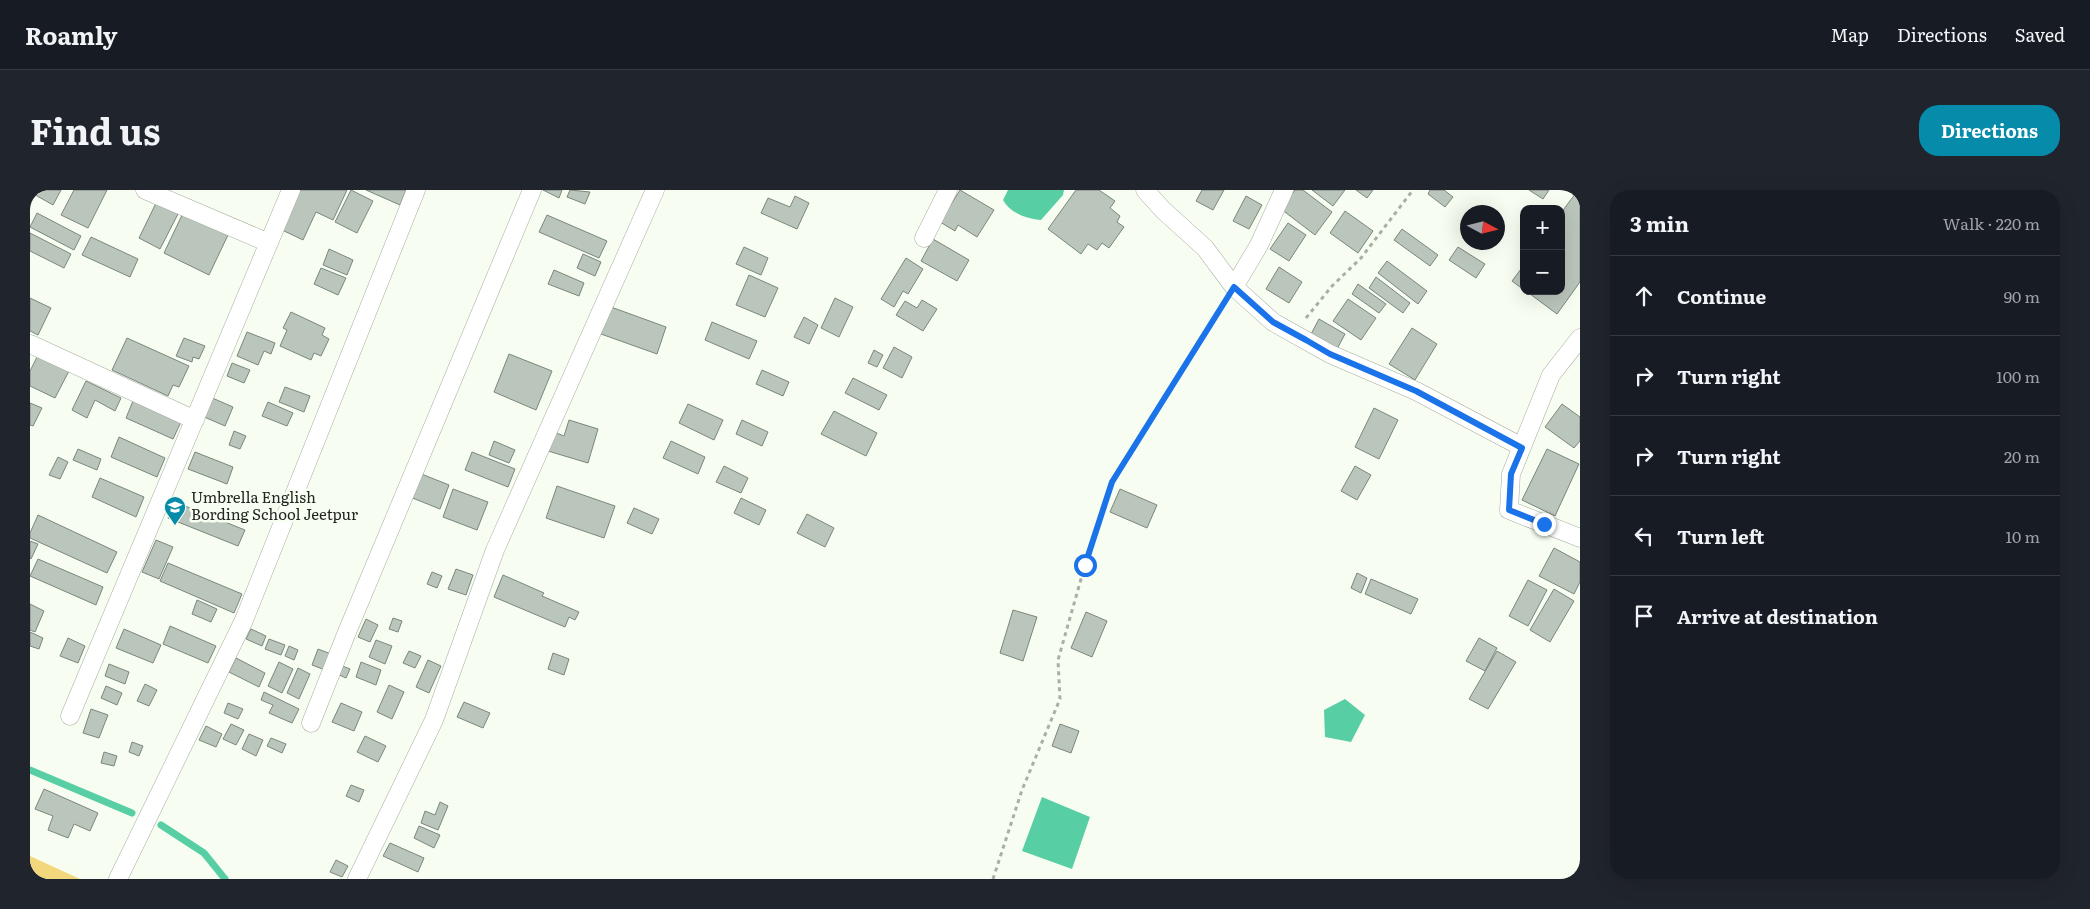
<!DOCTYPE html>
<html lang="en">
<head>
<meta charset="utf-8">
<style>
	:root { --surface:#171b24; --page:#20242c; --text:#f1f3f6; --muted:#9ea1a6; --line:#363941; --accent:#068bab }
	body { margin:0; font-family:Literata,serif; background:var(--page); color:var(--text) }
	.controls { position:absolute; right:15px; top:15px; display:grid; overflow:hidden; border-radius:10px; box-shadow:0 5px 20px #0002 }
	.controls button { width:45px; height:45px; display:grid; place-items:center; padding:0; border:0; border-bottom:1px solid var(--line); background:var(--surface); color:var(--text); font:25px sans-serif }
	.compass { position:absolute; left:1430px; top:15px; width:45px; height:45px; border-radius:50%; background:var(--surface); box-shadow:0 5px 20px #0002; rotate:97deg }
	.stop { position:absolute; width:15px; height:15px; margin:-11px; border:4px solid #1a73e8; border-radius:50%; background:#fff }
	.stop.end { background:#1a73e8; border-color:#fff; box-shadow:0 1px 5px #0008 }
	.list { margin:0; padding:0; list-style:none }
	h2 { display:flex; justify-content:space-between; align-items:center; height:65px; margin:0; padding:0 20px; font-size:21px }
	h2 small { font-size:16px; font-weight:400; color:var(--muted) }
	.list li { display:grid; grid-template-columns:32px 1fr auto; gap:15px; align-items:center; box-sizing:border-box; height:80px; padding:0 20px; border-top:1px solid var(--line) }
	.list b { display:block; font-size:19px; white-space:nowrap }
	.list em { font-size:16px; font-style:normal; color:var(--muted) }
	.icon { flex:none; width:28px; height:28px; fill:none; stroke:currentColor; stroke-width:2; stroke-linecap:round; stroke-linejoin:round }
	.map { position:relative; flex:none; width:1550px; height:689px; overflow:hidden; border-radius:20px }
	header { display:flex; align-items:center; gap:30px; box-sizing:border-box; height:70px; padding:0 25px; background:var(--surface); border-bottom:1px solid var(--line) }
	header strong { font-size:24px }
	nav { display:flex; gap:28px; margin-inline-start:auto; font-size:18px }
	.intro { display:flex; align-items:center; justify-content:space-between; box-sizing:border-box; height:120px; padding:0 30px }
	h1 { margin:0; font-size:35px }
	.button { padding:12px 22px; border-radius:20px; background:var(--accent); color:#fff; font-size:18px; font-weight:700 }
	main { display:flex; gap:30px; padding:0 30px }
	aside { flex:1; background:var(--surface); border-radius:20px; box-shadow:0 5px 20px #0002 }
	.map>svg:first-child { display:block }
	.green { fill:#f2d77c }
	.water { fill:#58cea4 }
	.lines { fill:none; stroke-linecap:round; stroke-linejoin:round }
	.stream { stroke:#58cea4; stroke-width:7 }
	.building { fill:#bac5bb; stroke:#7b867c }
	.street-casing { stroke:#a6ada0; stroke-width:19 }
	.path { stroke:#aaafa6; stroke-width:3; stroke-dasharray:4 4; stroke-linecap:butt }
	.street { stroke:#fff; stroke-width:18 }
	.route { stroke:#1a73e8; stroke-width:6 }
	.labels { text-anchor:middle; stroke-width:5; stroke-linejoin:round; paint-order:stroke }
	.poi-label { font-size:15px; fill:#232521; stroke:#f7fef1; text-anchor:start }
</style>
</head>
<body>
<header>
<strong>Roamly</strong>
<nav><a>Map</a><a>Directions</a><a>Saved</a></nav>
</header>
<div class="intro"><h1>Find us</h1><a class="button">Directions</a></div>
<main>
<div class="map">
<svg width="1550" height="689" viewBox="0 0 1550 689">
	<rect width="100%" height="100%" fill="#f7fef1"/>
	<path class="green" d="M0,666L50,689H0Z"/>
	<path class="water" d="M978,0H1034L1033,5L1011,30C997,29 980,23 973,10Z
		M1315,509L1335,525L1321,552L1295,547L1294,520Z
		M1012,607L1060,627L1042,679L992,661Z"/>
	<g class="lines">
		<path class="stream" d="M0,580L102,623
			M131,635L174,663L195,689"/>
	</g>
	<path class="building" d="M1,0H31L23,15L0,2Z
		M44,0H77L58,38L31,25Z
		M267,0H317L303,30L286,22L273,50L250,39Z
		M321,0L343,11L327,43L305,32Z
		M336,0H376L370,15Z
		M513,0H532L529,8Z
		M540,0L560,2L555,14L537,7Z
		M930,0L964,20L947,47L928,35L925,41L910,32Z
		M1046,0H1069L1085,11L1080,18L1090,26L1087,32L1094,37L1079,58L1072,53L1067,60L1058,54L1051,64L1018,39Z
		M1172,0H1194L1183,20L1166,11Z
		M1265,0H1273L1302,22L1285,45L1251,19Z
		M1282,0H1315L1303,16Z
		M1326,0H1343L1337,8Z
		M1400,0H1414L1423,7L1415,17L1398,4Z
		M1499,0H1519L1513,9Z
		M1548,0H1550V92L1527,124L1496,101H1531V23Z
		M765,6L779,13L767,39L731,23L738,8L760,17Z
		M1216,6L1232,15L1219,39L1203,31Z
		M127,11L149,22L130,59L109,48Z
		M1315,21L1343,41L1328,63L1300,43Z
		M7,23L51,46L44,60L0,37Z
		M153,23L198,45L179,85L134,63Z
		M517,25L577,51L569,68L509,42Z
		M1258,33L1276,45L1259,71L1240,59Z
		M1372,39L1408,65L1400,76L1364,50Z
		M0,43L41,64L34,78L0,61Z
		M61,47L108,69L100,87L52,65Z
		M903,49L939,70L927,91L891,71Z
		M714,57L738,68L731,85L706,74Z
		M1428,57L1455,74L1446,88L1419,70Z
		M299,59L323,70L317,85L293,75Z
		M553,64L571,72L565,86L547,78Z
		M876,68L893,79L878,104L873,101L864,117L851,109Z
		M1357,71L1397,101L1388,114L1348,83Z
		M1494,75V100L1482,91Z
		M1249,77L1272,92L1259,113L1236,99Z
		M291,78L316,88L308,105L284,94Z
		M524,80L554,93L549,106L518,94Z
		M719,85L748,98L735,127L706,115Z
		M1346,87L1380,113L1373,123L1339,98Z
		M1328,94L1356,114L1349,123L1322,104Z
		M0,108L21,118L8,145L0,141Z
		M805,108L823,117L809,147L791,138Z
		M1318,109L1346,128L1331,150L1303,131Z
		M892,110L907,119L893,141L866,125L875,111L887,118Z
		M581,117L636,137L627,164L571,144Z
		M261,122L295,138L292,145L299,149L291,166L284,163L281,170L250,156L257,140L253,138Z
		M774,127L788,135L779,154L764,147Z
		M1289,129L1315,144L1306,161L1280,146Z
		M682,132L727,151L719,169L675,150Z
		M1382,138L1407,154L1385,190L1359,174Z
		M217,142L245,153L241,164L234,161L228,175L207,166Z
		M97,148L159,176L149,197L143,195L138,206L82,180Z
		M154,148L175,156L169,169L163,167L162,172L146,166Z
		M864,157L882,167L872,188L853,178Z
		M844,160L853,165L847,177L838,173Z
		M479,164L522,181L506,220L464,202Z
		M8,165L39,181L25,208L0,196V181Z
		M202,173L220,180L214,193L197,186Z
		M732,180L759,192L753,206L726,194Z
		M823,188L857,205L849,220L815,203Z
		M56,191L91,208L85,221L65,210L57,228L42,220Z
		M255,197L280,206L274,222L249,212Z
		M180,207L203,217L195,236L172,226Z
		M103,211L151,232L143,249L96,228Z
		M238,212L263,223L257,236L232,226Z
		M0,213L12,218L3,236L0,235Z
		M658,214L693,230L684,250L649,233Z
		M1532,214L1550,227V251L1544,258L1515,237Z
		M1344,218L1368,230L1349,269L1325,257Z
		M804,221L847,243L836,266L791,244Z
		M539,230L568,239L558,273L518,261L524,242L534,246Z
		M712,230L738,242L732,256L706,244Z
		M204,241L216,246L210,259L199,255Z
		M89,247L135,268L127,287L81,267Z
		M464,251L485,260L479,273L459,265Z
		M641,251L675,267L668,284L633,268Z
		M48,259L71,269L67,280L43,270Z
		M1517,259L1549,274L1525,326L1492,310Z
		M165,262L203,277L197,294L158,279Z
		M442,262L485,279L478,297L435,280Z
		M28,267L38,272L30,289L19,285Z
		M694,276L718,288L711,303L686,292Z
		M1325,276L1341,285L1327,310L1311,301Z
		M389,283L419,295L410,319L380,307Z
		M70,288L114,307L106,327L62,307Z
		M527,296L585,316L574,348L516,328Z
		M423,299L458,312L447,340L413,327Z
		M1090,299L1127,315L1117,338L1080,322Z
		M711,308L736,320L729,335L704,323Z
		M145,312L215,340L208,356L138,328Z
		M604,318L629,329L622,344L597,333Z
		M777,324L804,338L795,357L767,343Z
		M8,325L87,362L77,383L0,348V343Z
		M126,350L143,357L129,389L112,382Z
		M0,351L8,354L1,369L0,368Z
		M1524,358L1550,372V392L1544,404L1509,386Z
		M8,369L73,397L66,415L0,386Z
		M138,373L212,404L204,423L130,391Z
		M426,379L443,385L436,405L418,399Z
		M402,382L412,386L407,398L397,394Z
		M1327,383L1337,388L1331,403L1321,398Z
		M473,385L514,403L512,406L549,422L545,430L539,427L535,437L464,407Z
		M1341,389L1388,409L1381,424L1335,404Z
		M1498,390L1517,400L1498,436L1479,426Z
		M1524,399L1544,411L1520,452L1500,440Z
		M167,410L187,419L181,432L162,424Z
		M0,414L14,421L5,442L0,440Z
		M983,420L1007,427L993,471L970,463Z
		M1056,422L1077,431L1062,467L1041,458Z
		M363,428L372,431L368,442L359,439Z
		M336,429L348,435L340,452L328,447Z
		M140,436L186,456L178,473L133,454Z
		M94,439L131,455L123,473L86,458Z
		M221,439L236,446L232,456L216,449Z
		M0,442L13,448L9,459L0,456Z
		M38,448L55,456L48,473L30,466Z
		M1449,448L1467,458L1455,481L1436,471Z
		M239,449L255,455L251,465L235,459Z
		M346,450L362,456L355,474L339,467Z
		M259,456L268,460L264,470L255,466Z
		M288,459L301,464L295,480L282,475Z
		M379,461L391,466L385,478L373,473Z
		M1467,461L1486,472L1458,519L1439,509Z
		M523,463L539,469L534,485L518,479Z
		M206,468L235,483L229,497L199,482Z
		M398,470L411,476L399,503L386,497Z
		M249,472L263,479L252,503L238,496Z
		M331,472L351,480L346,495L326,487Z
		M79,474L99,482L95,494L75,486Z
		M310,475L320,479L316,488L307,484Z
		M268,478L280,484L269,509L257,503Z
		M115,494L127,500L119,516L107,511Z
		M359,495L374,502L362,529L347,522Z
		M76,496L92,503L87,515L71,508Z
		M234,502L269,519L262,533L239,523L243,515L231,510Z
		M434,512L460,523L453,538L427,527Z
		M198,513L213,519L208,529L194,523Z
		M311,513L332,522L324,541L302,532Z
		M61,519L78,525L69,548L53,543Z
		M201,534L214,540L206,555L193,549Z
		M1030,534L1049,541L1041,563L1022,556Z
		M176,536L192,544L186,557L169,550Z
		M219,544L233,550L226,566L212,559Z
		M335,546L356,556L348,572L327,562Z
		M241,548L256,554L252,563L237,556Z
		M102,552L113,556L109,566L99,562Z
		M74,562L87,566L84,576L71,573Z
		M321,595L334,600L329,612L316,606Z
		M14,599L68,623L60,641L44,634L38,648L18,640L23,626L5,619Z
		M410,612L418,616L408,640L391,633L395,621L405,625Z
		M389,636L410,645L404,658L384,648Z
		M360,653L394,668L388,682L353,666Z
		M306,670L318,676L312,687L300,682Z"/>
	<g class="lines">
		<g class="street-casing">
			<path id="street" d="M115,0L239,53
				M1115,0L1133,20L1175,58L1204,97L1243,132L1300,164L1386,201L1492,257
				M894,48L918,0
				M1204,97L1229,55L1254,0
				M1550,148L1521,185L1481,284L1479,320L1550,348
				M0,154L165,230
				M40,526L261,0
				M281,533L317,442L502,0
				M88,689L214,430L386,0
				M327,689L404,530L465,360L625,0"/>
		</g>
		<path class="path" d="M1276,128L1302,96L1331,68L1383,0
			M963,689L992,600L1030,509L1028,470L1055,375L1082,291L1193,115"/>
		<use href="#street" class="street"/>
	</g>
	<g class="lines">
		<path class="route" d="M1055,375L1082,292L1204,97L1243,132L1276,150L1300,164L1386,201L1492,258L1481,284L1479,320L1514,334"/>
	</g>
	<defs>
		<g id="school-pin" transform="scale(1.125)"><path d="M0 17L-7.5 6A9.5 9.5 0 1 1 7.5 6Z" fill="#068bab" stroke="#f7fef1"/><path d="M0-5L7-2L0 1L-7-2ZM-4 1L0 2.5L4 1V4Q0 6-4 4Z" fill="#fff"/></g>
	</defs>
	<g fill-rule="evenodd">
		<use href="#school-pin" x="145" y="317"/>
	</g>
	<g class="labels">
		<g class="poi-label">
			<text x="161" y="313">Umbrella English<tspan x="161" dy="17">Bording School Jeetpur</tspan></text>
		</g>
	</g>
</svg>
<div class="controls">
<button>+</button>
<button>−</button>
</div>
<svg class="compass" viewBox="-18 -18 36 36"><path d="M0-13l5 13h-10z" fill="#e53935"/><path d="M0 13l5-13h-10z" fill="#9ea1a6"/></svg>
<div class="stop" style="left:1055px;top:375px"></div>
<div class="stop end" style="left:1514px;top:334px"></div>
</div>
<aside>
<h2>3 min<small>Walk · 220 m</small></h2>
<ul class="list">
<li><svg class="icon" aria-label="ahead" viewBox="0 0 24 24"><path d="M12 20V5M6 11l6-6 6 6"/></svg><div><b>Continue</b></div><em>90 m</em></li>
<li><svg class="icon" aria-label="right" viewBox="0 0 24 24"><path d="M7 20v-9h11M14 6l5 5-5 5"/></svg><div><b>Turn right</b></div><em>100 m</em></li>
<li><svg class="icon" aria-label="right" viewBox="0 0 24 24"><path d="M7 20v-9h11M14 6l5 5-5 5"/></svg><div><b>Turn right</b></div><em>20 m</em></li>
<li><svg class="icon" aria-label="left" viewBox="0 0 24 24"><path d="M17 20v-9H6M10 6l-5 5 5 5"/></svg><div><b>Turn left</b></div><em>10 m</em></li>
<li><svg class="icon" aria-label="arrive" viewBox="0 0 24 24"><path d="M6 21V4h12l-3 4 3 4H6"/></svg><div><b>Arrive at destination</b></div></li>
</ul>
</aside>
</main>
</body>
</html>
